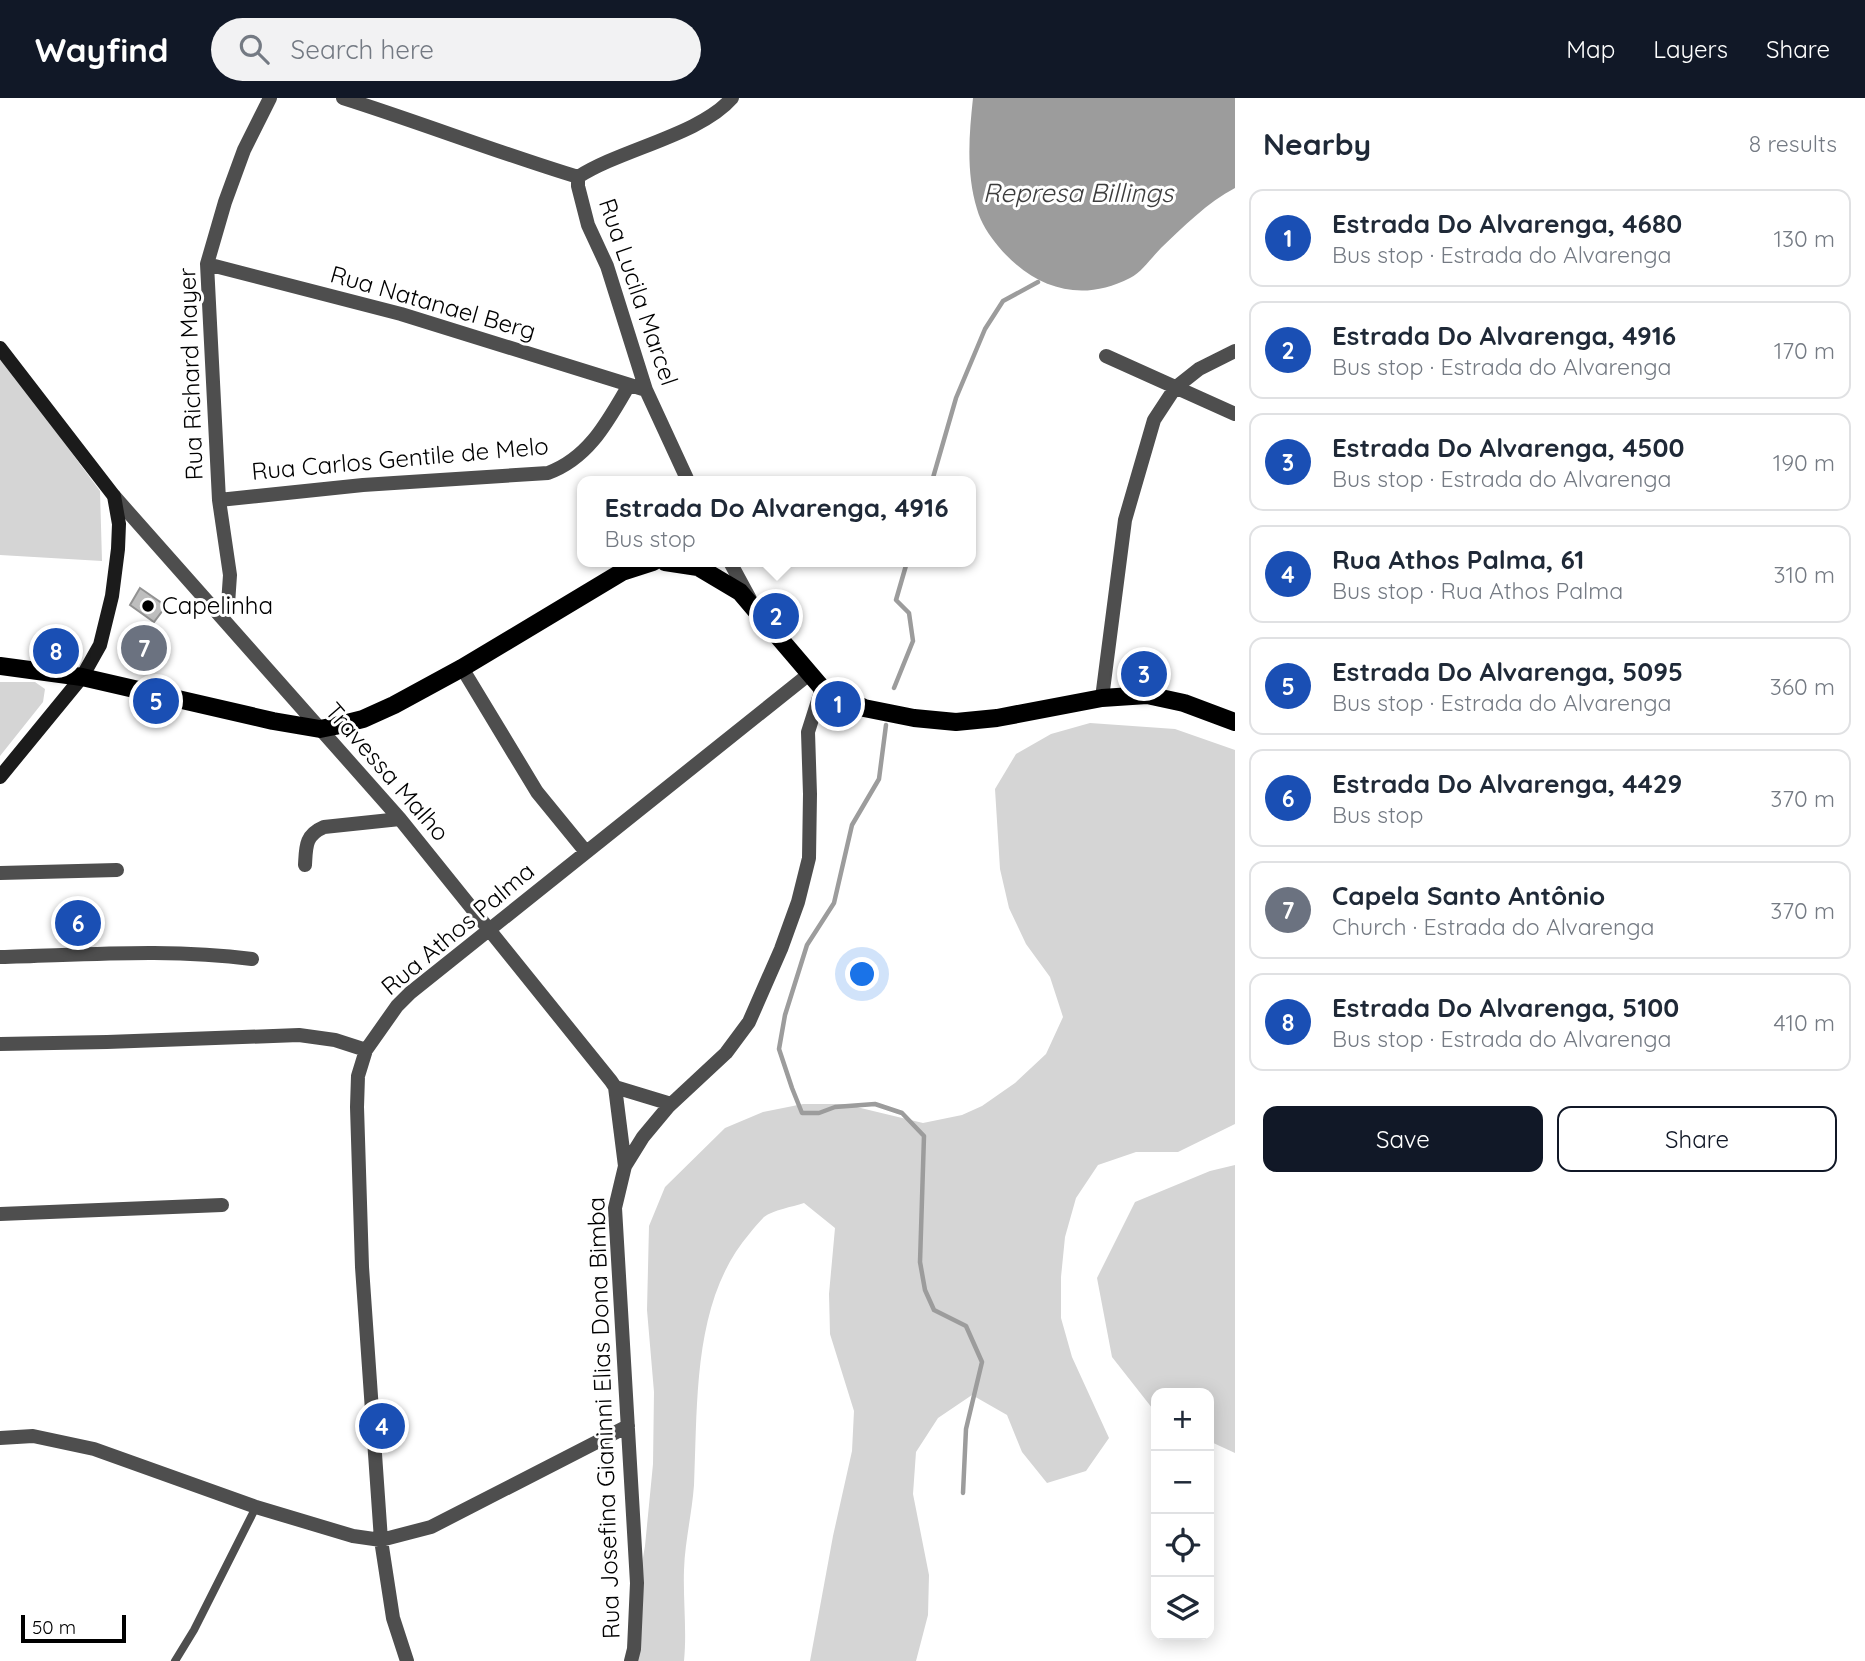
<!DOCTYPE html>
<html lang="en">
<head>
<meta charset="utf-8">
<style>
	:root { --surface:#fff; --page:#f2f2f3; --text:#1f2937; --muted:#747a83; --line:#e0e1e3; --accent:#111827 }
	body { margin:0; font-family:Quicksand,sans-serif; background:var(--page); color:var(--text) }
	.controls { position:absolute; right:21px; bottom:21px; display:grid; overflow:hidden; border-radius:14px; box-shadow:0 4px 18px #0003 }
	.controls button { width:63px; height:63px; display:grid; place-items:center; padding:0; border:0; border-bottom:2px solid var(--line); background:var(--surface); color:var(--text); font:35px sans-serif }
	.scale { position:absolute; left:21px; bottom:18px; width:105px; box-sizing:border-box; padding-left:7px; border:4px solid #000; border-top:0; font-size:19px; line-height:24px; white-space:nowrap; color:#000; -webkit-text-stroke:5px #fff; paint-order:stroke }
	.you { position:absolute; left:863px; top:877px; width:24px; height:24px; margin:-18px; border:5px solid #fff; border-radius:50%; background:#1a73e8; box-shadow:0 0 0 10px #1a73e833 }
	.badge { display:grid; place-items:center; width:46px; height:46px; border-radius:50%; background:var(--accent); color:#fff; font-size:23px; font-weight:700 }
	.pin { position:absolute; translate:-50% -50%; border:4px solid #fff; box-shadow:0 2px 7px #0006 }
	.popup { position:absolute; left:577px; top:378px; width:399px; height:91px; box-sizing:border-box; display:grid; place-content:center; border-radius:14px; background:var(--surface); filter:drop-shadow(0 2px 5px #0005); font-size:23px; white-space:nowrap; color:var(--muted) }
	.popup b { font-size:26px; color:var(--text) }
	.popup::after { content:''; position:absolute; left:50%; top:100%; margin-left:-14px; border:14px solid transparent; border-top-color:var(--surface) }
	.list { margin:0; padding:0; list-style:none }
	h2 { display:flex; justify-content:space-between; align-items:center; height:91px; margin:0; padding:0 28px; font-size:30px }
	h2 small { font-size:23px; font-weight:400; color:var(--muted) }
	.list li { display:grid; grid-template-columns:46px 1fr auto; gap:21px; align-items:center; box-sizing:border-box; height:98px; margin:0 14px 14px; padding:0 14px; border:2px solid var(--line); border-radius:14px }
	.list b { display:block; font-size:26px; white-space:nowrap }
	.list p { margin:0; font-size:23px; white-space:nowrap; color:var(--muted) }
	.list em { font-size:23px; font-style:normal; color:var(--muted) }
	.actions { display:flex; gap:14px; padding:21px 28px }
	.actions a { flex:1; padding:16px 0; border:2px solid var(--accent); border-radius:14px; text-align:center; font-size:24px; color:var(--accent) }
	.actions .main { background:var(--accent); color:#fff }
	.icon { flex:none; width:38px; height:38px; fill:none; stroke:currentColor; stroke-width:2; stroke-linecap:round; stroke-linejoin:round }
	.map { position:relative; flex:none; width:1235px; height:1563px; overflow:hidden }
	header { display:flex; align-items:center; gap:42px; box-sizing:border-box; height:98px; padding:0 35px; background:var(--accent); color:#fff }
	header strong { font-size:33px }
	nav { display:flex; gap:38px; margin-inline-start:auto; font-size:24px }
	.search { width:490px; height:63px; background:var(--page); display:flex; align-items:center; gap:18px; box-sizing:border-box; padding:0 24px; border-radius:38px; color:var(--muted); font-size:26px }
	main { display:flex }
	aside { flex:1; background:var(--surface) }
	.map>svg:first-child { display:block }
	.green { fill:#d5d5d5 }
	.water { fill:#9c9c9c }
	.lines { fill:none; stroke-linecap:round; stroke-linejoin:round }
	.stream { stroke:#9c9c9c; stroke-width:4.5 }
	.building { fill:#bebebe; stroke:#929292; stroke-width:2 }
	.lane { stroke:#4e4e4e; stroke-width:8 }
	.street { stroke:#4e4e4e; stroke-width:14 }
	.secondary { stroke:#1b1b1b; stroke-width:14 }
	.primary { stroke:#000; stroke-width:18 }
	.poi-dot { fill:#000; stroke:#fff; stroke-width:2.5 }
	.labels { text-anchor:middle; stroke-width:6; stroke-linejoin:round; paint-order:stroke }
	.street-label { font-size:24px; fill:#000; stroke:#fff }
	.poi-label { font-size:24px; fill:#000; stroke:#fff; text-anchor:start }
	.water-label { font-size:26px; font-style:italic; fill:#3d3d3d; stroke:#fff }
</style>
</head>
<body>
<header>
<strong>Wayfind</strong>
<div class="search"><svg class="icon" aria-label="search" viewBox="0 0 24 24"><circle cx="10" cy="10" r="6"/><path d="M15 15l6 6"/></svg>Search here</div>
<nav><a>Map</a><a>Layers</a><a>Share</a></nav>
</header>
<main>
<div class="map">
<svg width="1235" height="1563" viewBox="0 0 1235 1563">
	<rect width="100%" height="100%" fill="#fff"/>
	<path class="green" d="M0,258L100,393L102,463L0,457Z
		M0,584H35L45,591L43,604L0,658Z
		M1090,625L1175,631L1235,652V1026L1178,1054H1136L1098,1067L1076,1100L1065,1139L1061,1179V1220L1072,1259L1109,1340L1086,1373L1047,1385L1022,1354L1007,1317L972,1297L938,1320L916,1354L913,1396L929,1477L928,1517L916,1563H810L833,1438L852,1353L854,1313L830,1236L829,1196L835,1130L804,1105C792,1109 773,1112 764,1119C759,1124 754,1130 750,1135C692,1202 698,1304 694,1387C692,1415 685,1443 684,1472C683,1502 687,1533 684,1563H625L645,1448L653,1366L654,1294L647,1212L649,1128L665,1089L725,1030L763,1014L803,1006H844L923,1025L962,1017L982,1008L1015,985L1046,956L1063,919L1050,879L1026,846L1009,810L1000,771L995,691L1016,656L1051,636Z
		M1235,1067V1355L1209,1343V1295H1156V1315L1112,1259L1097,1180L1135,1104L1210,1073Z"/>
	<path class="water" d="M973,0H1235V90C1208,104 1183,129 1161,150C1151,160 1142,174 1130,180C1080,206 1033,190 998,148C989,137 981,125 977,111C966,75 969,37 973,0Z"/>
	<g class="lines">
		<path class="stream" d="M932,383L956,300L985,231L1003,203L1038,184
			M894,590L913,543L909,515L896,502L907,464
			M886,627L879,681L852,727L834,805L807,847L785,917L779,951L792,990L802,1015H819L835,1009L875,1006L902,1015L924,1038L920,1164L925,1192L934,1212L966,1228L982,1264L966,1331L963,1395"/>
	</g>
	<path class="building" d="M140,490L166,508L154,524L130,507Z
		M149,534L161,547L140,567L128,554Z"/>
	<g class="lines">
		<path class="lane" d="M175,1563L194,1532L256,1409"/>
		<path class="street" d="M343,0C422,25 499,55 578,79
			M207,166L401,216L646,292
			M1106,258L1235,316
			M688,383L646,292L607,168L588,127L578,88V79C621,51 700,37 732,0
			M114,398L400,721L611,983L615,989L625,1068
			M219,402L363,387L548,375C589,360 608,323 629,287
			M730,464L750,501
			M221,517L228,506L230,477L219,402L207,166L225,104L244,52L270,0
			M462,570L537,694L586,754
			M1102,600L1125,422L1154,322L1175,290L1199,271L1235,253
			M305,767C306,749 305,737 324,729L400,721
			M0,775L117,772
			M0,859C84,857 169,850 252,861
			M0,946L107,944L299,937L335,942L366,952
			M615,989L671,1006
			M0,1116L222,1107
			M0,1340L33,1338L94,1351L256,1409L353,1438L381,1442L431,1429L628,1328
			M407,1563L393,1520L381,1442L362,1169L357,1009L358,978L366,952L397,908L410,895L808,577
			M631,1563L634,1551L637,1485L615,1110L625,1068L643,1039L668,1009L726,955L749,924L781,851L798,804L809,760L810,696L808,634L822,590"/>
		<path class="secondary" d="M0,250L114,398L119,426L118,451L112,498L100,547L82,579L0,679"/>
		<path class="primary" d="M665,464L698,469L740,494L822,590L864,610L914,620L956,624L997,620L1102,600L1147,597L1184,605L1235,624
			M0,568L82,579L273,623L320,631L335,628L363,621L394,607L462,570L622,474L653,464"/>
	</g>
	<circle class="poi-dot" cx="148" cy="508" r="7"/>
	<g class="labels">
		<g class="street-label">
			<text transform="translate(638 194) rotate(71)" y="8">Rua Lucila Marcel</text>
			<text transform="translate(433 205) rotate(16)" y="8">Rua Natanael Berg</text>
			<text transform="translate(191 276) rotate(-92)" y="8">Rua Richard Mayer</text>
			<text transform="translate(400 361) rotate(-5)" y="8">Rua Carlos Gentile de Melo</text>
			<text transform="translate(387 674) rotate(49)" y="8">Travessa Malho</text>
			<text transform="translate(458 831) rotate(-40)" y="8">Rua Athos Palma</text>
			<text transform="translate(604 1320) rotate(-92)" y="8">Rua Josefina Gianinni Elias Dona Bimba</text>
		</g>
		<g class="poi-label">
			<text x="162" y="516">Capelinha</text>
		</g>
		<g class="water-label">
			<text x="1078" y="104">Represa Billings</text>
		</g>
	</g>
</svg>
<div class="controls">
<button>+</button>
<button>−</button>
<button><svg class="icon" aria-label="locate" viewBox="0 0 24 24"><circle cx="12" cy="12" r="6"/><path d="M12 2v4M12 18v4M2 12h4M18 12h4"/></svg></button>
<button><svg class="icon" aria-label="layers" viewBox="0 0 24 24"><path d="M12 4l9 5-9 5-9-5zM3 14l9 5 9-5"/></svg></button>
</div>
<div class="scale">50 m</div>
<div class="you"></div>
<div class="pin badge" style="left:838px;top:606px;background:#1a4fb4">1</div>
<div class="pin badge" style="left:776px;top:518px;background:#1a4fb4">2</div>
<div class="popup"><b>Estrada Do Alvarenga, 4916</b>Bus stop</div>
<div class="pin badge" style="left:1144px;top:576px;background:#1a4fb4">3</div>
<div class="pin badge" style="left:382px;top:1328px;background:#1a4fb4">4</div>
<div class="pin badge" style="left:156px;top:603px;background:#1a4fb4">5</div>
<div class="pin badge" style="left:78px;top:825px;background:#1a4fb4">6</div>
<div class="pin badge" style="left:144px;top:550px;background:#6b7280">7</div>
<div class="pin badge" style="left:56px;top:553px;background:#1a4fb4">8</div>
</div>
<aside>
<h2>Nearby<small>8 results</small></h2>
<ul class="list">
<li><span class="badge" style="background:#1a4fb4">1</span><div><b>Estrada Do Alvarenga, 4680</b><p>Bus stop · Estrada do Alvarenga</p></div><em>130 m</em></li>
<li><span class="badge" style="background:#1a4fb4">2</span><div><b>Estrada Do Alvarenga, 4916</b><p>Bus stop · Estrada do Alvarenga</p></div><em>170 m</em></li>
<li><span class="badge" style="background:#1a4fb4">3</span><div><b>Estrada Do Alvarenga, 4500</b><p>Bus stop · Estrada do Alvarenga</p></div><em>190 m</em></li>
<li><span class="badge" style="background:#1a4fb4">4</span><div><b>Rua Athos Palma, 61</b><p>Bus stop · Rua Athos Palma</p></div><em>310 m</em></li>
<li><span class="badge" style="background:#1a4fb4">5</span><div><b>Estrada Do Alvarenga, 5095</b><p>Bus stop · Estrada do Alvarenga</p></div><em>360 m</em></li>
<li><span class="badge" style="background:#1a4fb4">6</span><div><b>Estrada Do Alvarenga, 4429</b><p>Bus stop</p></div><em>370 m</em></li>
<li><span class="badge" style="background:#6b7280">7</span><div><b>Capela Santo Antônio</b><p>Church · Estrada do Alvarenga</p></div><em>370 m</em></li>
<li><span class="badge" style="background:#1a4fb4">8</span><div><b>Estrada Do Alvarenga, 5100</b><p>Bus stop · Estrada do Alvarenga</p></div><em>410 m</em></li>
</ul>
<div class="actions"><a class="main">Save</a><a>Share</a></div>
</aside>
</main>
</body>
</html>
